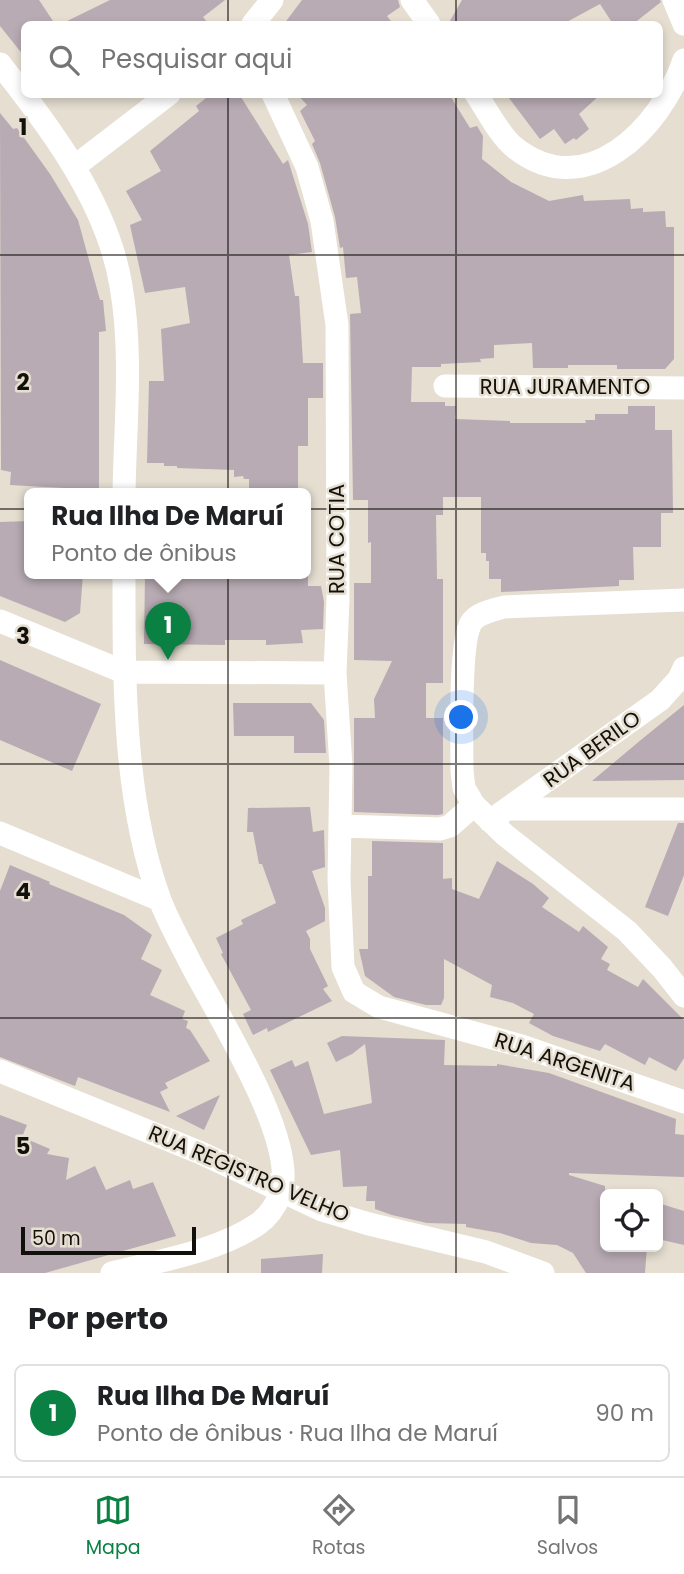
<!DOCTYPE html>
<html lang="pt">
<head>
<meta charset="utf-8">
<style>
	:root { --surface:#fff; --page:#f2f2f2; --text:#202124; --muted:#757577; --line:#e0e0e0; --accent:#0b8043 }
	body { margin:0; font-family:Poppins,sans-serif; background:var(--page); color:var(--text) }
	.controls { position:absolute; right:21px; bottom:21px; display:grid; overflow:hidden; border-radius:10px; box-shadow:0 4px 10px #0003 }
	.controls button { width:63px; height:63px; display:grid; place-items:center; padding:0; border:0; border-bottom:2px solid var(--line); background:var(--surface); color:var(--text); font:35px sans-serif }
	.scale { position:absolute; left:21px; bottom:18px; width:175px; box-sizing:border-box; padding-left:7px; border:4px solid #12100b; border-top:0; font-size:19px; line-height:24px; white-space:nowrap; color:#12100b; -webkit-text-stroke:5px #e5ded1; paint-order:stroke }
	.you { position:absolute; left:462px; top:718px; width:24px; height:24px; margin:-18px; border:5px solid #fff; border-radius:50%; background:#1a73e8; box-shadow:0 0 0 10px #1a73e833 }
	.badge { display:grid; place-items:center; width:46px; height:46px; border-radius:50%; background:var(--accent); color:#fff; font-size:23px; font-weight:700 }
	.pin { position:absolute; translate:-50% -58px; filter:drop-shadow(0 2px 4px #0008) }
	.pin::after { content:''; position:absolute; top:37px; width:24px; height:21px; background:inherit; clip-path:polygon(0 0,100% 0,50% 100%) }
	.popup { position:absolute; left:24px; top:488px; width:287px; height:91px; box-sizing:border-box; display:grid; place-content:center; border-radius:10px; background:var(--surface); filter:drop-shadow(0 2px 5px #0005); font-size:23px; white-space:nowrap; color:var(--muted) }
	.popup b { font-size:26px; color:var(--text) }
	.popup::after { content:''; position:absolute; left:50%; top:100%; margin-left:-14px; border:14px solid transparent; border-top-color:var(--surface) }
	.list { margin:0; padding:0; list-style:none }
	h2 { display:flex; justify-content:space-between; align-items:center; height:91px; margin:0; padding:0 28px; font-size:30px }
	h2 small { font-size:23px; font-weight:400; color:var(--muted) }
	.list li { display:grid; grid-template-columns:46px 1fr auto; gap:21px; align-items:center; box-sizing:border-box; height:98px; margin:0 14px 14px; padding:0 14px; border:2px solid var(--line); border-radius:10px }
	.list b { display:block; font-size:26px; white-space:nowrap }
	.list p { margin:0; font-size:23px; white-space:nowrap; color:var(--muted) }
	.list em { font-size:23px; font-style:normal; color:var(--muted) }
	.icon { flex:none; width:38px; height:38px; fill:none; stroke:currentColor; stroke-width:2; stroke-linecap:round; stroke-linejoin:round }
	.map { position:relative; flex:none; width:684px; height:1273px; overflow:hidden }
	.search { position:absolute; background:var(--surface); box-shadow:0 4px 10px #0003; left:21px; right:21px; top:21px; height:77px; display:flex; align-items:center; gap:18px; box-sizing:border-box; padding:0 24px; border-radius:10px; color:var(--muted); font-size:26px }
	.sheet { height:203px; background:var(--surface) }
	nav { display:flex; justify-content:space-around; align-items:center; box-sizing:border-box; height:98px; border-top:2px solid var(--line); background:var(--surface); font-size:19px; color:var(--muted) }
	nav a { display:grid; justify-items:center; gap:4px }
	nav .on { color:var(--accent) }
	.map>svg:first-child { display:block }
	.building { fill:#b8abb3 }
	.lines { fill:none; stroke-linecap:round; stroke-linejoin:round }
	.minor { stroke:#fff; stroke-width:23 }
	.grid { fill:none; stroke:#12100b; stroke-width:2; stroke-opacity:0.55 }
	.labels { text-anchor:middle; stroke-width:5; stroke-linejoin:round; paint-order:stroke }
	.street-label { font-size:21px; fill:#12100b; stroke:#e5ded1 }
	.grid-label { font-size:23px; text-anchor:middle; font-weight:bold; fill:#12100b; stroke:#e5ded1; stroke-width:5; stroke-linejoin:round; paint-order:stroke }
</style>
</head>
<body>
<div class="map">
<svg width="684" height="1273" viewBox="0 0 684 1273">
	<rect width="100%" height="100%" fill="#e5ded1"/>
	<path class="building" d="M0,0H39L55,24H24V56L0,26Z
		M110,0H225L203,17L209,24H61Z
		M302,0H398L400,7L387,16L393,24H284Z
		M462,0H660L661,2L633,24H613L600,4L563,24H448Z
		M211,94H239L283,164L288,160L308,224L312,252L289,255L295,296H299L303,363H323V398H308V446H298V494H249V479H244L243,476L234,477V470L177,468V466H164V463H147L149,381H164L161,329L190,323L185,287L145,293L130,225L142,220L126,191L161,171L150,151L199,111L196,106Z
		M297,94H449L470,128L477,126L483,136L482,159L511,182L549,201L583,195L584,201L630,199L631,209L643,208V212L665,211L666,227H674V359L665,369H617V365H568V368H533L532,343L494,345V358L480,359L481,362L441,364V367H412L411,402H445V406H456L455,419L510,421V423H586L585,420H595V414H628V406H655V430H672L673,513H661V547H633L634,580H619V586L501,592V579H489V561H486V553H481V497H443V515H436L437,579H443V683H426V718H443V814L438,815L354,812V718H375L374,699L392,661L354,660V583H371V542L368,543V500H353L350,314L361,313L357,277L346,278L343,247L340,248L335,217L320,163L312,144L315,141L300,111L307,105Z
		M506,94H601L579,114L589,129L576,140L574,138L565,144L554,129L540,139Z
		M0,113L13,129L17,128L50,174L78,220L100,300H103L106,331L99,332V490L10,485L11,472L1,470Z
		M30,521V574H83L80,613L65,622L0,596V522Z
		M145,574H308V586H321L324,602L323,629L301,630L303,643L266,645V640H225V645L144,644Z
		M0,660L101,704L72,771L0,740Z
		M233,703H311L324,720L326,753H294V736H234Z
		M684,705V780L592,781L642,739Z
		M310,807L313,832L324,830L325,867L312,871L325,908V921L306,931L310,939V949L328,986L323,989L332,1001L268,1032L267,1028L253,1035L243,1014L251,1010L221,954L223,953L216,938L243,924L241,920L276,903L262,864H259L253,832H247L248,808Z
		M678,823H684V875L668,916L645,907Z
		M372,841L443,843V879L452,878V889L479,899L497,861L533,884L549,898L542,907L579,932L583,926L608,947L601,959L610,964L607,970L638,987L643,979L684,1020V1058L676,1071L649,1057L645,1065L605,1044L600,1051L553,1036L529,1023L534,1014L513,1003L490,997L492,985L444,959V998L441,1005H426L394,997L365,976L359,949H368V876H372Z
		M10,865L50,882L49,884L124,915L152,935L141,959L162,970L150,995L185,1011L182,1019L188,1021L186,1028L190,1030L210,1061L165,1083L168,1088L160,1092L170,1112L78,1077L75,1086L0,1057V891Z
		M342,1036L445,1040L444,1065L497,1066V1064L549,1073L676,1119L675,1134L684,1135V1177L569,1173V1175L605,1186V1247H647L645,1273H586L573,1253L557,1245L531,1243L500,1233L466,1227V1224L427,1223L392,1215L375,1209V1201H366L367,1186L343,1187L340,1150L311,1155L270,1070L292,1060L295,1067L308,1061L324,1114L372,1103L365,1044L352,1054L336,1062L327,1043Z
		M220,1095L204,1130L176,1116Z
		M0,1115L27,1125L22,1137L50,1149L47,1154L69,1158L66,1180L95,1166L106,1190L130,1180L133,1189L153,1182L176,1236L45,1273H0Z
		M658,1203L684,1211V1245L658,1239Z
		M323,1254L322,1273H261V1259Z"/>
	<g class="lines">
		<path class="minor" d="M412,0L429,24
			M674,0L684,24
			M253,24L272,0
			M0,64C50,127 108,204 121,286C133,354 125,426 124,494
			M273,94L307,167L322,221L337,325L338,600L335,673L341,766L339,880L343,967L354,992L379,1007L522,1046L684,1102
			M476,94C487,110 500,136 514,147C586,205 661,128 684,60
			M74,167L169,94
			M445,386L684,388
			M684,600L504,607C493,610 477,613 471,623C459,643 462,743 462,771L464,788L474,805L505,835L627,931L662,968L684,996
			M0,621L124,672L335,673
			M510,809H684
			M490,821L660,700L679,679L684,668
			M340,826L440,829L450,826L474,805
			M0,833L160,900
			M0,1071L201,1153L322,1210L369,1224L486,1252L543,1273
			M112,1273C158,1261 219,1251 258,1224C268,1217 275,1207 280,1195C301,1144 215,1011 190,962C180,942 168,921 160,900C123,799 124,680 124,574"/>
	</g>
	<path class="grid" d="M228,0V24M456,0V24M228,94V1273M456,94V1273M0,255H684M0,509H684M0,764H684M0,1018H684"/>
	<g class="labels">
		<g class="street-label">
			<text x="565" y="394">RUA JURAMENTO</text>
			<text transform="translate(337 539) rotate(-90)" y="7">RUA COTIA</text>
			<text transform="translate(592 749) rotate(-36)" y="7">RUA BERILO</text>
			<text transform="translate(565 1062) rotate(18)" y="7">RUA ARGENITA</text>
			<text transform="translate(249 1174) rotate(23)" y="7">RUA REGISTRO VELHO</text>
		</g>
	</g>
	<g class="grid-label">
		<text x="23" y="135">1</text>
		<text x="23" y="390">2</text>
		<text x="23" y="644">3</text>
		<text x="23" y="899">4</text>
		<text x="23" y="1154">5</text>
	</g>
</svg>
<div class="controls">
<button><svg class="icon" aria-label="locate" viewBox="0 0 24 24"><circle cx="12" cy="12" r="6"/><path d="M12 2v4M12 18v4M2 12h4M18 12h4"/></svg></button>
</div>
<div class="scale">50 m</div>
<div class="you"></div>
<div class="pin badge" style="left:168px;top:660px">1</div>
<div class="popup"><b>Rua Ilha De Maruí</b>Ponto de ônibus</div>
<div class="search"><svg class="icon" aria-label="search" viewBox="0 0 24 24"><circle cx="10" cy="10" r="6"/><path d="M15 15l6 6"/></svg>Pesquisar aqui</div>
</div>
<section class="sheet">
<h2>Por perto<small></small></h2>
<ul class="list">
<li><span class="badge">1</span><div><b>Rua Ilha De Maruí</b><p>Ponto de ônibus · Rua Ilha de Maruí</p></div><em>90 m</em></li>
</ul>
</section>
<nav>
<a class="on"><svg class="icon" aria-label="map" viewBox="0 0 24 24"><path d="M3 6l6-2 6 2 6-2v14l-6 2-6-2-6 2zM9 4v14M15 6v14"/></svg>Mapa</a>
<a><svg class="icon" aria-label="directions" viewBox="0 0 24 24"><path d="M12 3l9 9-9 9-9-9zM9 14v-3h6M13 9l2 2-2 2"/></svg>Rotas</a>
<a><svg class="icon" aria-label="saved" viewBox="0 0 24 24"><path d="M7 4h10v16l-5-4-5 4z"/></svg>Salvos</a>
</nav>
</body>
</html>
